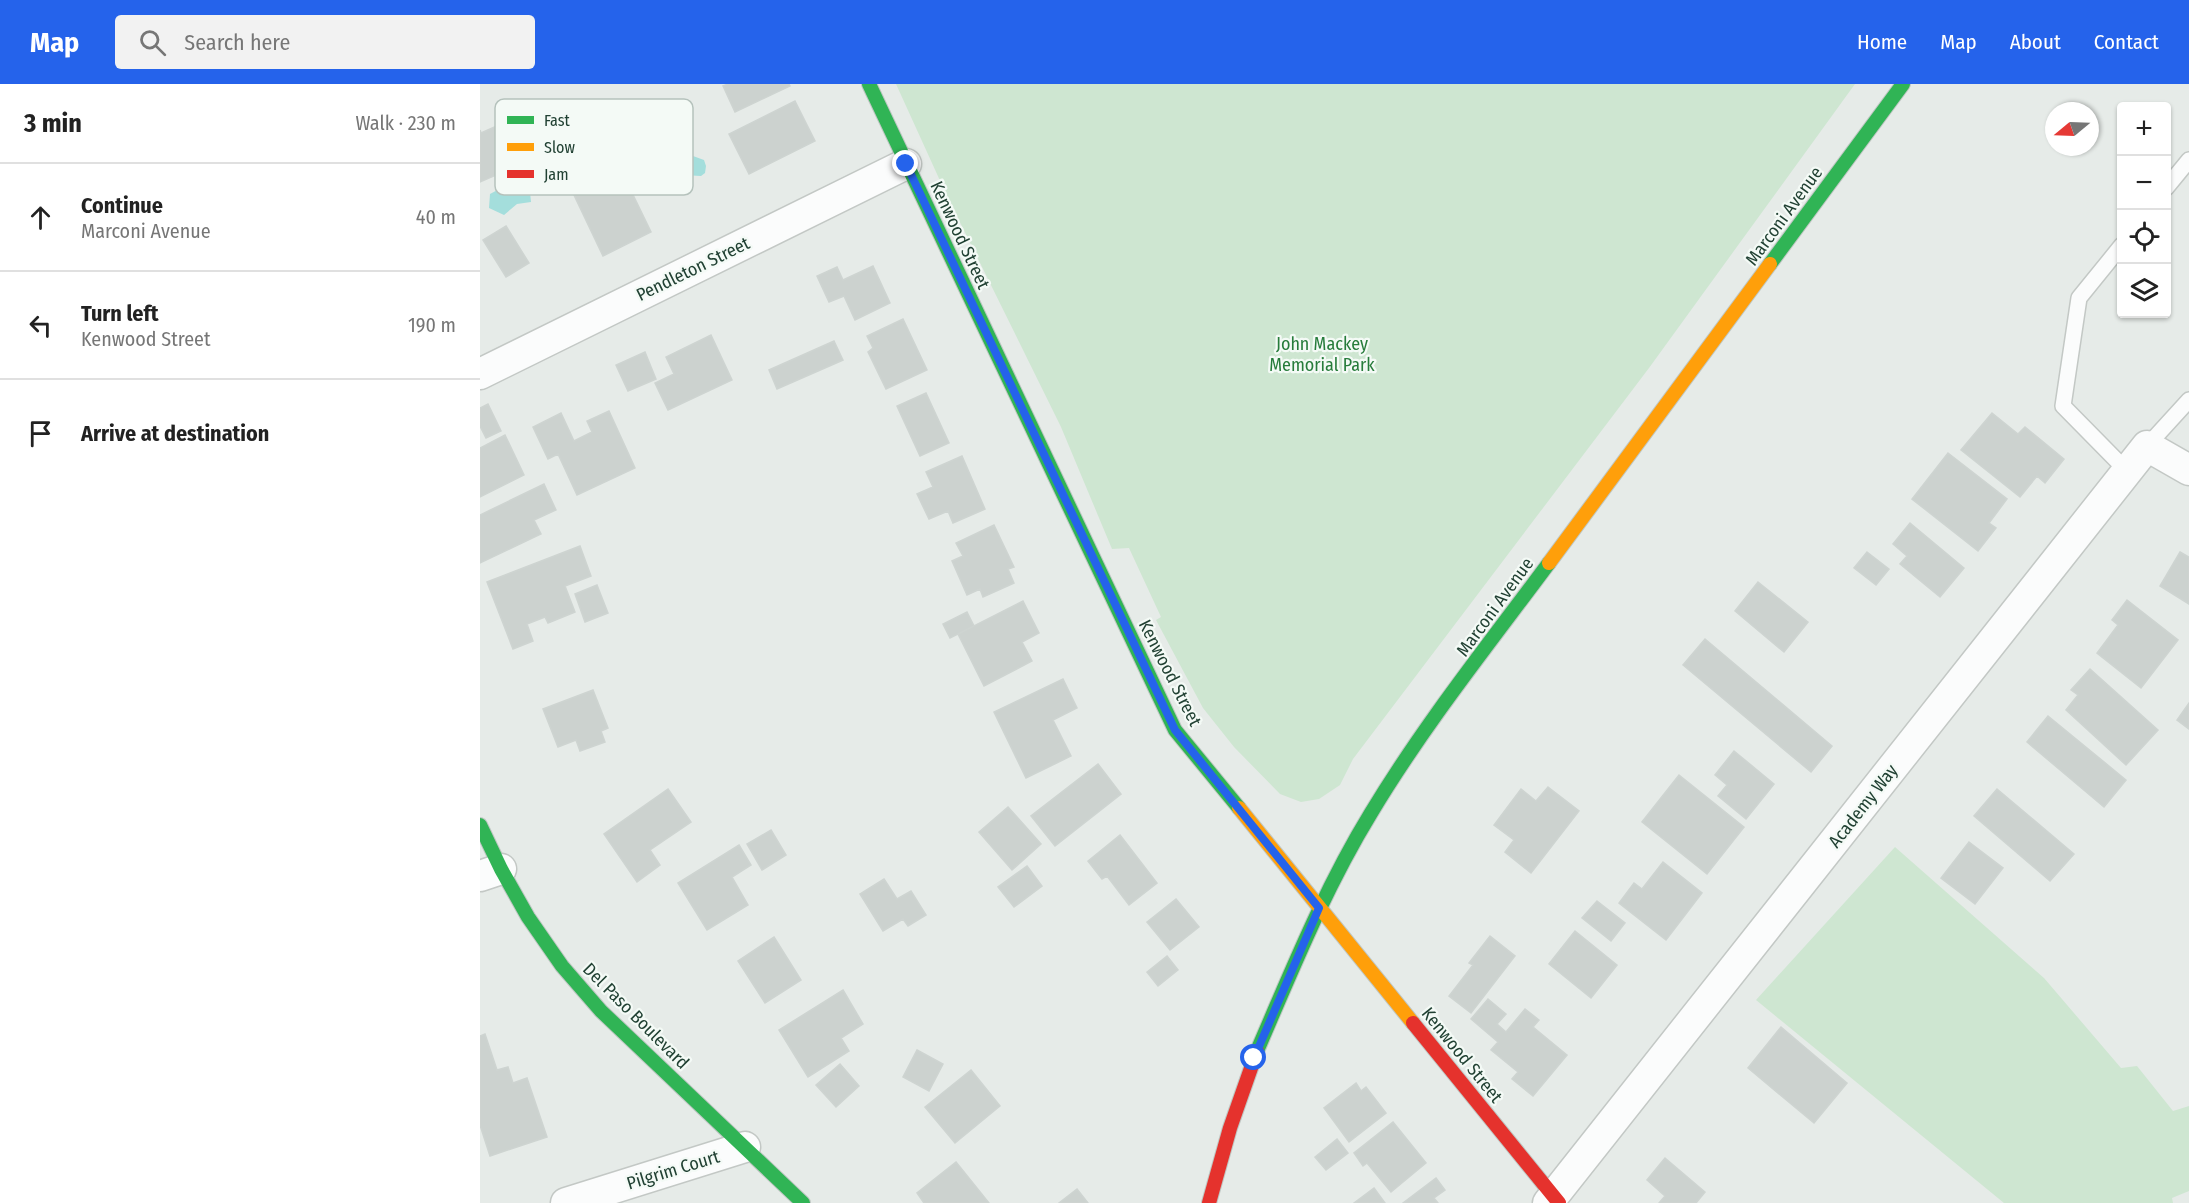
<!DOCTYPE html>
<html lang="en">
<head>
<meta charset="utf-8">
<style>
	:root { --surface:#fff; --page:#f2f2f2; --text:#222; --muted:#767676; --line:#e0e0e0; --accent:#2563eb }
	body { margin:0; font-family:"Fira Sans Condensed",sans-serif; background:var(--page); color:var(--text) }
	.controls { position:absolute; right:18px; top:18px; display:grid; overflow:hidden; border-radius:6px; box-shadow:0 2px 4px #0004 }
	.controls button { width:54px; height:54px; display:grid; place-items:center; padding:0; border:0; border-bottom:2px solid var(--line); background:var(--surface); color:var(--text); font:30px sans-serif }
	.compass { position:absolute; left:1565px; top:18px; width:54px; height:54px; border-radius:50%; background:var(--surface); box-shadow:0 2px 4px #0004; rotate:251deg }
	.stop { position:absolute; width:18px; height:18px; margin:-14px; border:4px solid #2563eb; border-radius:50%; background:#fff }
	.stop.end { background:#2563eb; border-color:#fff; box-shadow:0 2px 6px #0008 }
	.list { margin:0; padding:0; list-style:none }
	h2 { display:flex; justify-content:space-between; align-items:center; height:78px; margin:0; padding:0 24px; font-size:26px }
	h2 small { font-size:20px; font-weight:400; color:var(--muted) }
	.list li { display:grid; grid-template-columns:39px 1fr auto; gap:18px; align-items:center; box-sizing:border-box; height:108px; padding:0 24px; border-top:2px solid var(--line) }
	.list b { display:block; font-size:22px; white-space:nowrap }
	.list p { margin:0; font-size:20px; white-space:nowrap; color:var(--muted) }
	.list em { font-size:20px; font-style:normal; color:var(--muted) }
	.icon { flex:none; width:33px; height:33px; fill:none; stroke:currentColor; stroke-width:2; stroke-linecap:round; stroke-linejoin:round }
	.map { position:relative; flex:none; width:1709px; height:1119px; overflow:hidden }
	header { display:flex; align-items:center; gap:36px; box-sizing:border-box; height:84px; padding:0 30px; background:var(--accent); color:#fff }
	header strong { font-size:28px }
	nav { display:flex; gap:33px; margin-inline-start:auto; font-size:21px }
	.search { width:420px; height:54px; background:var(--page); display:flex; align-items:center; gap:15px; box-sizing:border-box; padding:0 21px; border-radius:6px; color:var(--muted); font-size:22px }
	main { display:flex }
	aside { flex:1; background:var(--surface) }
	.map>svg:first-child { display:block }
	.green { fill:#cee6d1 }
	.water { fill:#a4dedc }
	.building { fill:#ccd2cf; stroke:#ced4d1; stroke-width:1.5 }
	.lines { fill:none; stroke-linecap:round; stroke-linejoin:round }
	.lane-casing { stroke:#c3c8c5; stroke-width:18 }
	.street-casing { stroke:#c3c8c5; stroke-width:33 }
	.fast-casing { stroke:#bfc7c3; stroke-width:16 }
	.slow-casing { stroke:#bfc7c3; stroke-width:16 }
	.jam-casing { stroke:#bfc7c3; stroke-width:16 }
	.lane { stroke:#fbfcfc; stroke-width:15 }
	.street { stroke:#fbfcfc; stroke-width:30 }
	.fast { stroke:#30b455; stroke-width:14 }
	.slow { stroke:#ff9f0a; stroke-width:14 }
	.jam { stroke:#e5322d; stroke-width:14 }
	.route { stroke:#2563eb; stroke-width:8 }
	.labels { text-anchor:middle; stroke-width:4.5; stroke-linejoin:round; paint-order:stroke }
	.street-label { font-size:18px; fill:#214133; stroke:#f4faf6 }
	.park-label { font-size:18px; fill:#277c3b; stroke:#f4faf6 }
	.key { fill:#f4faf6; stroke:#b5c2bc; stroke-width:1.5 }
	.key-label { font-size:16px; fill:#214133 }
</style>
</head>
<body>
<header>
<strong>Map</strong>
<div class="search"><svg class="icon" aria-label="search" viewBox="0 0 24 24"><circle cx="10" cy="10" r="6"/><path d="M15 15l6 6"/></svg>Search here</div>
<nav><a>Home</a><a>Map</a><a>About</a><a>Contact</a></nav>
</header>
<main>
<aside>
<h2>3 min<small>Walk · 230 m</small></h2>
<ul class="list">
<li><svg class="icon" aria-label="ahead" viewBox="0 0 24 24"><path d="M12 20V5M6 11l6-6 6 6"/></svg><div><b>Continue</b><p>Marconi Avenue</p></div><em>40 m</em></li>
<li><svg class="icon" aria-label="left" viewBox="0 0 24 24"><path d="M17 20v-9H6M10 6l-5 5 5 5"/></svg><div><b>Turn left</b><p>Kenwood Street</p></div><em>190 m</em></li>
<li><svg class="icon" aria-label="arrive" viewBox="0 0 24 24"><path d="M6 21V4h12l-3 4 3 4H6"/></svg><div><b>Arrive at destination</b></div></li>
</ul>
</aside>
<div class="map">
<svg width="1709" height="1119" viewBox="0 0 1709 1119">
	<rect width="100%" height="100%" fill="#e6ebe8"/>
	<path class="green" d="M416,0H1375L1169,284L873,675L860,701L839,715L821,718L800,710L754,663L723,624L676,536L681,533L649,464L632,465L581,343L467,112Z
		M1415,763L1564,894L1641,984L1657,982L1693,1027L1709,1022V1107L1692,1114L1693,1119H1524L1276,916Z"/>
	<path class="water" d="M208,68L213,72L224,76L226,82L225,89L221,92L203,91L193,98L187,97L180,89L184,79L188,76H195L204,69Z
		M49,99L51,118L37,120L24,131L9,124L10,110L25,102Z"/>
	<path class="building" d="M248,0H309L310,2L255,28L243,2Z
		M315,17L335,57L269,90L249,50Z
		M19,41L37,82L0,98V46L1,49Z
		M142,88L171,148L123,172L94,111Z
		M26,142L49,179L26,193L3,156Z
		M393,182L410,219L375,236L364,212L349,218L337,192L357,183L363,196Z
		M423,235L447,286L406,305L388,268L393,264L387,252Z
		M231,251L252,296L188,326L175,299L194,290L186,273Z
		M354,257L363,276L297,305L289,286Z
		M165,268L176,295L148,307L136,281Z
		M446,309L469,359L440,372L417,322Z
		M8,320L21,347L6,354L0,342V324Z
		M129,327L155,384L97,411L78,370L68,375L53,343L81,329L94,357L112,348L107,337Z
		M1512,329L1538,350L1545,343L1584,375L1565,399L1557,392L1540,413L1481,366Z
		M25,351L44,391L0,413V364Z
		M1468,369L1527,415L1509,439L1516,444L1498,467L1432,415Z
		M482,372L505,425L473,439L468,427L449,435L437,410L453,403L446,388Z
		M64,400L76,426L54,436L61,450L0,479V431Z
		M1430,439L1484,484L1460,513L1420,480L1427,472L1413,460Z
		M514,441L534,483L528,485L534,499L503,513L500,505L487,511L472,477L483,472L476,459Z
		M100,462L111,492L85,502L95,528L68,539L65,533L47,540L53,557L33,565L7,498Z
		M1387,468L1409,485L1396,501L1374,484Z
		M1700,468L1709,473V520L1680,502Z
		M1278,498L1328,538L1304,568L1255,527Z
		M117,501L128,529L105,538L95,510Z
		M1647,516L1698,556L1661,604L1617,569L1638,541L1632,536Z
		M543,517L559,549L542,558L552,577L504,602L478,550Z
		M487,528L494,542L470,554L463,540Z
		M1225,555L1352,662L1331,688L1203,581Z
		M1610,585L1678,646L1646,681L1586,626L1598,611L1591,606Z
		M583,595L597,624L573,636L591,672L546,694L514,628Z
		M113,606L128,644L121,647L125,658L100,667L96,656L78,663L63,625Z
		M1709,619V645L1697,636Z
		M1568,632L1646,696L1624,723L1547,658Z
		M1254,667L1294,700L1266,735L1238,712L1247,701L1235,691Z
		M618,680L641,710L575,762L551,732Z
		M1199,691L1264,743L1227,790L1162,738Z
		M1068,703L1099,727L1051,789L1025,768L1034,756L1014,741L1041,705L1056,717Z
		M188,705L211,738L170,766L180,781L157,798L124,750Z
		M1517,705L1594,770L1570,797L1494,732Z
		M528,723L561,760L532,786L499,748Z
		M291,746L306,771L282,786L267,760Z
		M640,751L677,799L649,821L627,792L622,795L608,777Z
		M1489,758L1523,784L1495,820L1461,794Z
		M259,761L271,781L252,793L268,821L227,846L198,799Z
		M1183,778L1222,809L1186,856L1139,819L1154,799L1162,805Z
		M547,782L562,802L534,823L518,803Z
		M404,795L417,815L431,807L446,831L428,842L423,835L403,847L380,810Z
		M696,815L719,843L690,866L667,838Z
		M1117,817L1145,839L1131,857L1102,834Z
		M1095,847L1137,881L1111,914L1069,880Z
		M1010,852L1035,872L991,929L969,912L993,881L989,879Z
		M294,853L321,896L285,919L258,877Z
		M687,872L698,886L678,902L667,888Z
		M363,906L383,940L361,954L369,967L328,993L299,946Z
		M1008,915L1026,930L1017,940L1026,948L1045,925L1059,936L1053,943L1087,971L1053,1012L1032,995L1038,988L1011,966L1018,958L991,935Z
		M1301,943L1367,999L1334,1039L1268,984Z
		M5,950L17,986L28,983L33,999L47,994L67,1053L10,1072L0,1041V952Z
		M437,966L463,980L449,1007L423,993Z
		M360,980L379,1002L356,1023L336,1001Z
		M491,986L520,1022L475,1059L445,1023Z
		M876,999L881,1007L886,1003L906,1029L869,1058L844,1024Z
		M913,1038L946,1079L911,1108L887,1079L883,1082L874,1069Z
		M857,1055L868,1069L846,1086L835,1073Z
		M1185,1074L1225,1108L1216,1119H1179L1185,1112L1167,1096Z
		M476,1078L509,1119H444L437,1109Z
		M956,1094L965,1106L954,1114L958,1119H923Z
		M894,1104L905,1119H874Z
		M597,1105L608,1119H579Z"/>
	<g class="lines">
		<g class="lane-casing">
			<path id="lane" d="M1686,104L1709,76
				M1642,161L1599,214L1583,322L1647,387
				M1667,362L1709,316"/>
		</g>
		<g class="street-casing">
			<path id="street" d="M0,290L426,80
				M0,792L21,785
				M86,1119L265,1063
				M1068,1119L1667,362L1709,386"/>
		</g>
		<g class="fast-casing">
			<path id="fast" d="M389,0L695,646L759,724
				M1290,180L1423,0
				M0,741L21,785L48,833L82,882L121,927L323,1119
				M777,967C812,886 845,804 891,729C944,641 1008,561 1069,479"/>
		</g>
		<g class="slow-casing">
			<path id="slow" d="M1069,479L1290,180
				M759,724L933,939"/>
		</g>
		<g class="jam-casing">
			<path id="jam" d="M933,939L1079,1119
				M729,1119L750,1044L777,967"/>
		</g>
		<use href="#lane" class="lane"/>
		<use href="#street" class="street"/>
		<use href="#fast" class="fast"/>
		<use href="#slow" class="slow"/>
		<use href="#jam" class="jam"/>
	</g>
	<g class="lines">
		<path class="route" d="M426,80L695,646L839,824L774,974"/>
	</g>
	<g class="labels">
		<g class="street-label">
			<text transform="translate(1304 132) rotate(-54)" y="6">Marconi Avenue</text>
			<text transform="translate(480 151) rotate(65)" y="6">Kenwood Street</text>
			<text transform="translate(213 185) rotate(-26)" y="6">Pendleton Street</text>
			<text transform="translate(1015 523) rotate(-54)" y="6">Marconi Avenue</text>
			<text transform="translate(690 589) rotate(63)" y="6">Kenwood Street</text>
			<text transform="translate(1383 722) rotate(-52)" y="6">Academy Way</text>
			<text transform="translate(156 932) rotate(45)" y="6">Del Paso Boulevard</text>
			<text transform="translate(982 971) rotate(51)" y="6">Kenwood Street</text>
			<text transform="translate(193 1086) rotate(-17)" y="6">Pilgrim Court</text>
		</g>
		<g class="park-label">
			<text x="842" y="266">John Mackey<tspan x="842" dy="21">Memorial Park</tspan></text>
		</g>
	</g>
	<rect x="15" y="15" width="198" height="96" rx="9" class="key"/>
	<rect x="27" y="32" width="27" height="8" fill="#30b455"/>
	<rect x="27" y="59" width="27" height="8" fill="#ff9f0a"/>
	<rect x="27" y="86" width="27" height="8" fill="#e5322d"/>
	<g class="key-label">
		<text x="64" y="42">Fast</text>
		<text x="64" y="69">Slow</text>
		<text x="64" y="96">Jam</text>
	</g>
</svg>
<div class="controls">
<button>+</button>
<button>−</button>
<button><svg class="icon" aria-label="locate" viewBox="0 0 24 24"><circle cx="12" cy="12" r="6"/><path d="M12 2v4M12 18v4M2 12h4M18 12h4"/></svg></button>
<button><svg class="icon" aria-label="layers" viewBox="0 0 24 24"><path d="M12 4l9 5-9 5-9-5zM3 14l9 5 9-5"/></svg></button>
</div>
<svg class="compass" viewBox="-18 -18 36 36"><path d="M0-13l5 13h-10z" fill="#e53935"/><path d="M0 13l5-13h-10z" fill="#767676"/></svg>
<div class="stop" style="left:774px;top:974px"></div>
<div class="stop end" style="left:426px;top:80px"></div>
</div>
</main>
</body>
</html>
